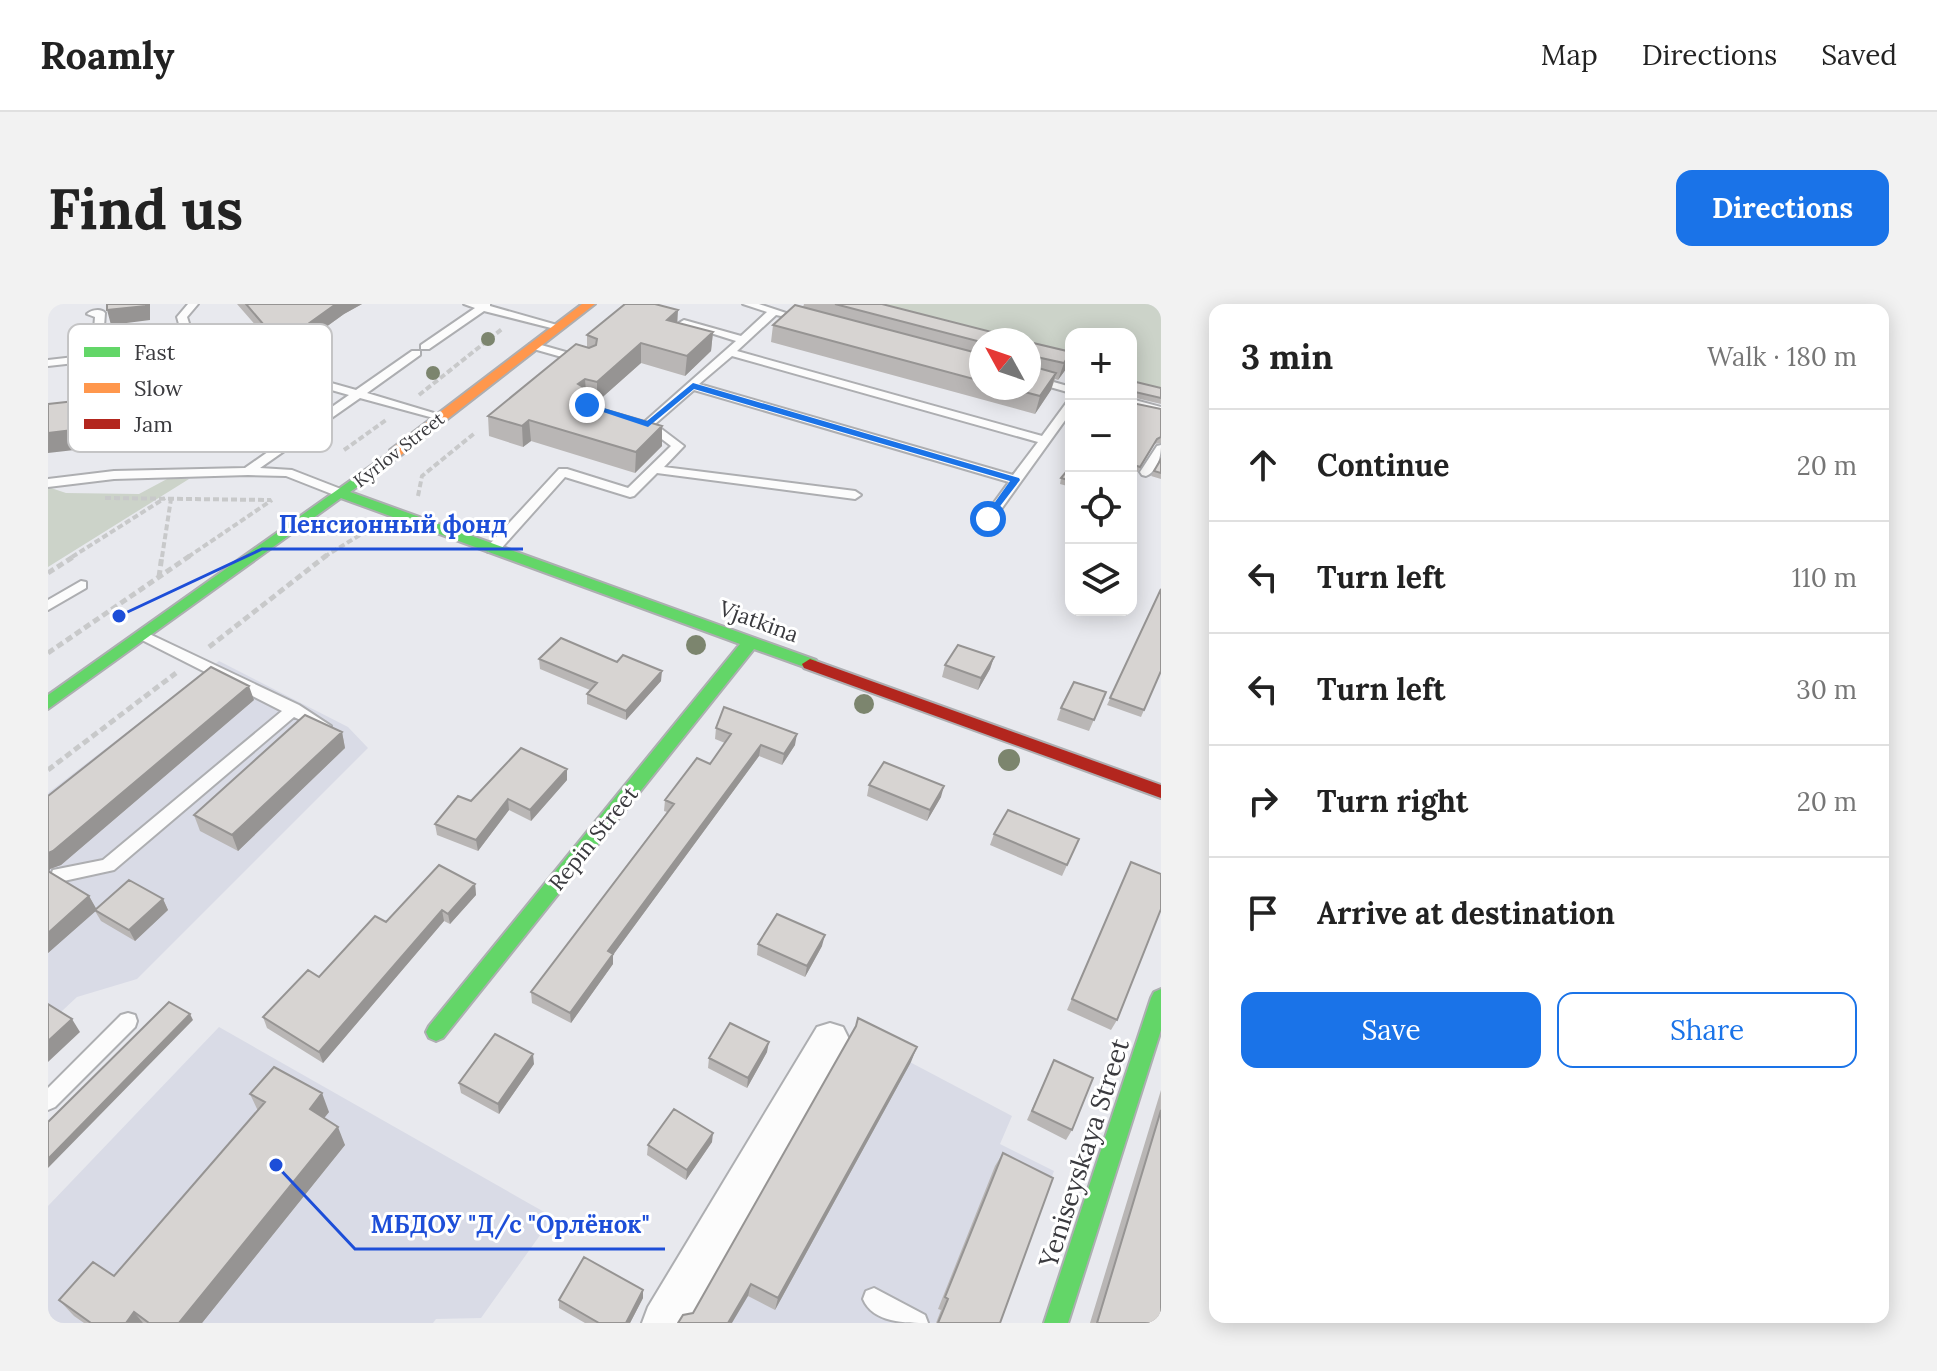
<!DOCTYPE html>
<html lang="en">
<head>
<meta charset="utf-8">
<style>
	:root { --surface:#fff; --page:#f2f2f2; --text:#222; --muted:#767676; --line:#e0e0e0; --accent:#1a73e8 }
	body { margin:0; font-family:Lora,serif; background:var(--page); color:var(--text) }
	.controls { position:absolute; right:24px; top:24px; display:grid; overflow:hidden; border-radius:16px; box-shadow:0 4px 20px #0003 }
	.controls button { width:72px; height:72px; display:grid; place-items:center; padding:0; border:0; border-bottom:2px solid var(--line); background:var(--surface); color:var(--text); font:40px sans-serif }
	.compass { position:absolute; left:921px; top:24px; width:72px; height:72px; border-radius:50%; background:var(--surface); box-shadow:0 4px 20px #0003; rotate:310deg }
	.stop { position:absolute; width:24px; height:24px; margin:-18px; border:6px solid #1a73e8; border-radius:50%; background:#fff }
	.stop.end { background:#1a73e8; border-color:#fff; box-shadow:0 2px 8px #0008 }
	.list { margin:0; padding:0; list-style:none }
	h2 { display:flex; justify-content:space-between; align-items:center; height:104px; margin:0; padding:0 32px; font-size:34px }
	h2 small { font-size:26px; font-weight:400; color:var(--muted) }
	.list li { display:grid; grid-template-columns:52px 1fr auto; gap:24px; align-items:center; box-sizing:border-box; height:112px; padding:0 32px; border-top:2px solid var(--line) }
	.list b { display:block; font-size:30px; white-space:nowrap }
	.list em { font-size:26px; font-style:normal; color:var(--muted) }
	.actions { display:flex; gap:16px; padding:24px 32px }
	.actions a { flex:1; padding:18px 0; border:2px solid var(--accent); border-radius:16px; text-align:center; font-size:28px; color:var(--accent) }
	.actions .main { background:var(--accent); color:#fff }
	.icon { flex:none; width:44px; height:44px; fill:none; stroke:currentColor; stroke-width:2; stroke-linecap:round; stroke-linejoin:round }
	.map { position:relative; flex:none; width:1113px; height:1019px; overflow:hidden; border-radius:16px }
	header { display:flex; align-items:center; gap:48px; box-sizing:border-box; height:112px; padding:0 40px; background:var(--surface); border-bottom:2px solid var(--line) }
	header strong { font-size:38px }
	nav { display:flex; gap:44px; margin-inline-start:auto; font-size:28px }
	.intro { display:flex; align-items:center; justify-content:space-between; box-sizing:border-box; height:192px; padding:0 48px }
	h1 { margin:0; font-size:56px }
	.button { padding:20px 36px; border-radius:16px; background:var(--accent); color:#fff; font-size:28px; font-weight:700 }
	main { display:flex; gap:48px; padding:0 48px }
	aside { flex:1; background:var(--surface); border-radius:16px; box-shadow:0 4px 20px #0003 }
	.map>svg:first-child { display:block }
	.built { fill:#d9dbe6 }
	.green { fill:#ccd3c9 }
	.lines { fill:none; stroke-linecap:round; stroke-linejoin:round }
	.lane-casing { stroke:#adaeb1; stroke-width:4 }
	.street-casing { stroke:#adaeb1; stroke-width:4 }
	.fast-casing { stroke:#adaeb1; stroke-width:4 }
	.slow-casing { stroke:#adaeb1; stroke-width:4 }
	.jam-casing { stroke:#adaeb1; stroke-width:4 }
	.path-far1 { stroke:#c8c9ca; stroke-width:4; stroke-dasharray:6 3; stroke-linecap:butt }
	.path { stroke:#c8c9ca; stroke-width:5; stroke-dasharray:7 4; stroke-linecap:butt }
	.lane { fill:#fcfcfc; fill-rule:evenodd }
	.street { fill:#fcfcfc; fill-rule:evenodd }
	.fast { fill:#63d668; fill-rule:evenodd }
	.slow { fill:#ff974d; fill-rule:evenodd }
	.jam { fill:#b3261e; fill-rule:evenodd }
	.tree { fill:#7c856e }
	.wall { fill:#b9b6b5 }
	.shaded-wall { fill:#969493 }
	.building { fill:#d7d4d2; stroke:#969493; stroke-width:2 }
	.route { fill:#1a73e8 }
	.labels { text-anchor:middle; stroke-width:6; stroke-linejoin:round; paint-order:stroke }
	.far-street-label { font-size:18px; fill:#3a3a3e; stroke:#fff }
	.street-label { font-size:22px; fill:#3a3a3e; stroke:#fff }
	.near-street-label { font-size:26px; fill:#3a3a3e; stroke:#fff }
	.key { fill:#fff; stroke:#c4c4c5; stroke-width:2 }
	.key-label { font-size:22px; fill:#3a3a3e }
	.leader { fill:none; stroke:#1d4ed8; stroke-width:3 }
	.callout-dot { fill:#1d4ed8; stroke:#fff; stroke-width:3 }
	.callout-label { font-size:24px; text-anchor:middle; font-weight:bold; fill:#1d4ed8; stroke:#fff; stroke-width:6; stroke-linejoin:round; paint-order:stroke }
</style>
</head>
<body>
<header>
<strong>Roamly</strong>
<nav><a>Map</a><a>Directions</a><a>Saved</a></nav>
</header>
<div class="intro"><h1>Find us</h1><a class="button">Directions</a></div>
<main>
<div class="map">
<svg width="1113" height="1019" viewBox="0 0 1113 1019">
	<rect width="100%" height="100%" fill="#e8e9ee"/>
	<path class="built" d="M171,357L300,423L320,444L89,675L29,693L0,720V489Z
		M171,723L505,913L433,1014L388,1015L385,1019H0V902Z
		M805,728L964,812L952,840L1006,867L948,1019H636Z"/>
	<path class="green" d="M790,0H1113V86L1083,78V30H1023V62L981,51V36H933Z
		M119,175H141L0,263V183L18,189L91,190Z"/>
	<g class="lines">
		<g class="lane-casing">
			<path id="lane" d="M140,0H150L139,13L148,41L308,86L364,47H372V51L319,89L399,113L393,116L312,94L212,164L244,166L298,187V193L294,194L238,172L200,171L66,175L0,183V175L66,167L197,164L301,91L143,46L0,62V56L44,51L47,13L39,10C43,6 53,4 57,9L54,50L137,41L129,13Z
				M416,0H442V2L516,23L511,26L436,7L381,45H373V41L427,4Z
				M695,0H711L738,9L733,12L728,11L689,47L994,132L1019,98L1023,97V108L944,218L940,219L934,215L961,178L646,86L607,120L636,142L616,163L807,187L813,191L807,195L609,169L586,192L582,193L517,173L450,248H440V242L511,165H519L580,184L623,142L594,120L688,37L631,19L636,16L693,32L719,8ZM684,52L990,138L965,171L651,80Z
				M486,39L539,54L540,56L535,59L482,44V40Z
				M981,71L1023,83V89L981,77Z
				M1083,95L1113,103V109L1083,101Z
				M1113,141C1113,152 1110,167 1098,172L1094,171L1092,168L1109,142Z
				M33,277L38,278V284L0,306V296Z
				M95,327L251,401L283,422L276,427L246,413L66,566L11,578L5,576L3,571L5,566L55,556L234,407L90,334L88,331Z
				M80,709L87,711L89,717L87,723L7,803L0,806V784L73,711Z
				M826,984L877,1011L880,1019C858,1019 825,1019 815,995L818,987Z"/>
		</g>
		<g class="street-casing">
			<path id="street" d="M782,719L795,723L801,735L641,1019H594L600,1003L769,723Z"/>
		</g>
		<g class="fast-casing">
			<path id="fast" d="M347,145L352,146V152L302,188L768,356L770,360L762,365L706,345L395,734L388,737L381,734L378,728L381,722L692,340L293,194L0,405V391Z
				M1113,685V726L1020,1019H996L1103,694L1106,688Z"/>
		</g>
		<g class="slow-casing">
			<path id="slow" d="M534,0H547L352,152H342V146Z"/>
		</g>
		<g class="jam-casing">
			<path id="jam" d="M762,355L1113,481V494L756,364L754,360Z"/>
		</g>
		<path class="path-far1" d="M371,91L454,25
			M296,146L338,116
			M370,192L374,172L428,128
			M57,194L223,196
			M24,253L117,194
			M114,253L123,195
			M140,253L224,196
			M276,253L320,226"/>
		<path class="path" d="M0,269L28,251
			M111,273L114,251
			M161,343L279,251
			M0,349L143,251
			M0,466L128,369"/>
		<use href="#lane" class="lane"/>
		<use href="#street" class="street"/>
		<use href="#fast" class="fast"/>
		<use href="#slow" class="slow"/>
		<use href="#jam" class="jam"/>
	</g>
	<g class="tree">
		<circle cx="440" cy="35" r="7"/>
		<circle cx="385" cy="69" r="7"/>
		<circle cx="648" cy="341" r="10"/>
		<circle cx="816" cy="400" r="10"/>
		<circle cx="961" cy="456" r="11"/>
	</g>
	<path class="wall" d="M189,0H314L296,10L242,49L224,40Z
		M756,0H834L933,36V84H981V38L1023,48L1018,65L1010,76L1007,75L1003,86L987,110L723,38L725,21L755,3Z
		M630,19L665,28L663,47L637,72L593,59L549,98L540,96V100L614,122V142L587,169L483,137L475,143L441,132L440,112L539,44V31Z
		M1083,83L1113,84V100L1084,93V99L1113,105V139L1106,140L1090,168L1083,166Z
		M1113,155V175L1103,172Z
		M1023,162V183L1012,180L1013,174Z
		M1113,286V367L1093,413L1059,401Z
		M946,353L942,365L930,386L894,373L897,361Z
		M491,355L613,377L578,416L539,400V390L542,386L492,365Z
		M1058,388L1041,427L1009,416L1013,404Z
		M206,396L13,561L2,565L1,568L41,592L48,605L115,595L120,606L87,637L53,617L47,607L0,649V492Z
		M668,424L747,441L734,461L711,452L565,651V660L523,719L484,699L483,688L619,508L616,507L617,496L662,460L677,439L667,435Z
		M294,428L297,444L190,547L152,527L146,511Z
		M519,476L483,517L461,506L430,547L389,531L387,520L423,497Z
		M821,481L893,493L879,517L819,492Z
		M946,530L1031,535L1014,572L942,541Z
		M1083,558L1069,716L1063,726L1019,706Z
		M427,580L428,591L402,620L396,617L275,759L219,724L215,713L271,673L338,618Z
		M710,640L774,642L757,673L709,651Z
		M719,748L699,784L660,764L661,754Z
		M1006,756L1024,826L1018,836L979,816Z
		M863,758L727,1006L700,992L645,1009Z
		M486,760L451,810L413,789L411,779Z
		M1113,786V1019H1042Z
		M202,790L281,808L276,814L297,841L154,1019H36L26,1012L11,996L66,972L210,807Z
		M664,838L638,876L599,851L600,841Z
		M955,849L952,1019H888L893,1006L890,1005L947,862Z
		M595,986V994L582,1019H537L511,1004V996Z"/>
	<path class="shaded-wall" d="M98,0H102V16L63,21L59,6Z
		M288,0H314L296,10L242,49L239,35Z
		M630,6L629,25L619,16Z
		M665,28L663,47L637,72L639,52Z
		M593,39V59L549,98V78Z
		M1023,49L1018,65L1010,76L1016,59Z
		M146,57L151,76V121L98,127L97,138L0,149V129L92,108Z
		M1008,69L1003,86L987,110L992,92Z
		M537,75L538,88L540,86V106L528,97L530,80Z
		M481,116L483,137L475,143L474,122Z
		M614,122V142L587,169L588,148Z
		M946,353L942,365L930,386L933,374Z
		M614,367L613,377L578,416V407Z
		M201,382L206,396L13,561L2,565L0,571V549Z
		M294,428L297,444L190,547L184,531Z
		M749,430L747,441L734,461L736,450Z
		M713,441L711,452L565,651V660L523,719L522,709L560,647Z
		M519,465V476L483,517L482,506Z
		M896,482L893,493L879,517L882,506Z
		M460,495L461,506L430,547L428,536Z
		M427,580L428,591L402,620L400,610Z
		M41,592L49,606L0,649V629Z
		M115,595L120,606L87,637L81,626Z
		M394,606L396,617L275,759L271,748Z
		M777,631L774,642L757,673L759,662Z
		M142,710L145,716L0,864V855Z
		M24,715L32,728L0,758V737Z
		M721,738L719,748L699,784L700,774Z
		M869,743L863,758L727,1006L730,994Z
		M485,750L486,760L451,810L450,800Z
		M274,789L281,808L269,823L262,805Z
		M290,823L297,841L154,1019H131Z
		M665,829L664,838L638,876L639,866Z
		M703,980L700,992L684,1019H680Z
		M595,986V994L582,1019H578Z
		M86,1008L95,1019H78Z"/>
	<path class="building" d="M59,0H98V2L59,6Z
		M198,0H288L239,35L221,27Z
		M577,0H607L630,6L619,16L665,28L639,52L593,39L549,78L537,75L530,80L540,86L528,97L614,122L588,148L481,116L474,122L440,112L528,40L541,44L548,41L549,35L539,31Z
		M787,0H834L975,36H933V38Z
		M747,1L933,50V77L725,21Z
		M981,38L1023,48L1016,59L984,52L983,62L1008,69L992,92L961,84H981Z
		M146,57L145,102L92,108L91,118L0,129V100L54,94L57,66Z
		M1088,78L1113,84V94L1083,87L1084,99L1113,105V133L1109,135L1092,163L1083,160V83Z
		M1113,155V169L1106,167Z
		M1023,162V177L1013,174Z
		M1113,285V367L1096,406L1062,394Z
		M513,334L569,358L575,351L614,367L578,407L539,390L549,379L491,355Z
		M910,341L946,353L933,374L897,361Z
		M163,363L201,382L5,547L0,549V492Z
		M1026,378L1058,388L1046,416L1013,404Z
		M676,403L749,430L736,450L713,441L560,647L565,650L522,709L483,688L626,500L617,496L649,454L662,460L683,430L668,424Z
		M257,411L294,428L184,531L146,511Z
		M473,444L519,465L482,506L460,495L428,536L387,520L410,492L423,497Z
		M836,458L896,482L882,506L821,481Z
		M960,506L1031,535L1019,561L946,530Z
		M1083,558L1113,570V605L1069,716L1024,695Z
		M391,561L427,580L400,610L394,606L271,748L215,713L260,666L271,673L327,612L338,618Z
		M0,567L41,592L0,629Z
		M81,576L115,595L81,626L47,606Z
		M729,610L777,631L759,662L710,640Z
		M121,698L142,710L0,855V818Z
		M0,700L24,715L0,737Z
		M810,714L869,743L730,994L703,980L680,1019H630L635,1011L645,1009L808,722Z
		M682,719L721,738L700,774L661,754Z
		M447,730L485,750L450,800L411,779Z
		M1006,756L1045,774L1024,826L984,807Z
		M226,763L274,789L262,805L290,823L131,1019H101L86,1008L78,1019H43L11,996L45,958L66,972L217,798L202,790Z
		M626,805L665,829L639,866L600,841Z
		M1113,806V1019H1049Z
		M955,849L1005,874L952,1019H890L900,995L897,993Z
		M536,953L595,986L578,1019H551L511,996Z"/>
	<path class="route" d="M645,79L971,174L972,176L940,218L935,215L962,177L646,85L600,123L534,101L539,99L599,117Z"/>
	<g class="labels">
		<g class="far-street-label">
			<text transform="translate(351 146) rotate(-38)" y="6">Kyrlov Street</text>
		</g>
		<g class="street-label">
			<text transform="translate(711 317) rotate(20)" y="8">Vjatkina</text>
			<text transform="translate(545 534) rotate(-51)" y="8">Repin Street</text>
		</g>
		<g class="near-street-label">
			<text transform="translate(1036 849) rotate(-72)" y="9">Yeniseyskaya Street</text>
		</g>
	</g>
	<rect x="20" y="20" width="264" height="128" rx="12" class="key"/>
	<rect x="36" y="43" width="36" height="10" fill="#63d668"/>
	<rect x="36" y="79" width="36" height="10" fill="#ff974d"/>
	<rect x="36" y="115" width="36" height="10" fill="#b3261e"/>
	<g class="key-label">
		<text x="86" y="56">Fast</text>
		<text x="86" y="92">Slow</text>
		<text x="86" y="128">Jam</text>
	</g>
	<path class="leader" d="M71 312L214 245H475M228 861L307 945H617"/>
	<g class="callout-dot">
		<circle cx="71" cy="312" r="8"/>
		<circle cx="228" cy="861" r="8"/>
	</g>
	<g class="callout-label">
		<text x="345" y="229">Пенсионный фонд</text>
		<text x="462" y="929">МБДОУ "Д/с "Орлёнок"</text>
	</g>
</svg>
<div class="controls">
<button>+</button>
<button>−</button>
<button><svg class="icon" aria-label="locate" viewBox="0 0 24 24"><circle cx="12" cy="12" r="6"/><path d="M12 2v4M12 18v4M2 12h4M18 12h4"/></svg></button>
<button><svg class="icon" aria-label="layers" viewBox="0 0 24 24"><path d="M12 4l9 5-9 5-9-5zM3 14l9 5 9-5"/></svg></button>
</div>
<svg class="compass" viewBox="-18 -18 36 36"><path d="M0-13l5 13h-10z" fill="#e53935"/><path d="M0 13l5-13h-10z" fill="#767676"/></svg>
<div class="stop" style="left:940px;top:215px"></div>
<div class="stop end" style="left:539px;top:101px"></div>
</div>
<aside>
<h2>3 min<small>Walk · 180 m</small></h2>
<ul class="list">
<li><svg class="icon" aria-label="ahead" viewBox="0 0 24 24"><path d="M12 20V5M6 11l6-6 6 6"/></svg><div><b>Continue</b></div><em>20 m</em></li>
<li><svg class="icon" aria-label="left" viewBox="0 0 24 24"><path d="M17 20v-9H6M10 6l-5 5 5 5"/></svg><div><b>Turn left</b></div><em>110 m</em></li>
<li><svg class="icon" aria-label="left" viewBox="0 0 24 24"><path d="M17 20v-9H6M10 6l-5 5 5 5"/></svg><div><b>Turn left</b></div><em>30 m</em></li>
<li><svg class="icon" aria-label="right" viewBox="0 0 24 24"><path d="M7 20v-9h11M14 6l5 5-5 5"/></svg><div><b>Turn right</b></div><em>20 m</em></li>
<li><svg class="icon" aria-label="arrive" viewBox="0 0 24 24"><path d="M6 21V4h12l-3 4 3 4H6"/></svg><div><b>Arrive at destination</b></div></li>
</ul>
<div class="actions"><a class="main">Save</a><a>Share</a></div>
</aside>
</main>
</body>
</html>
